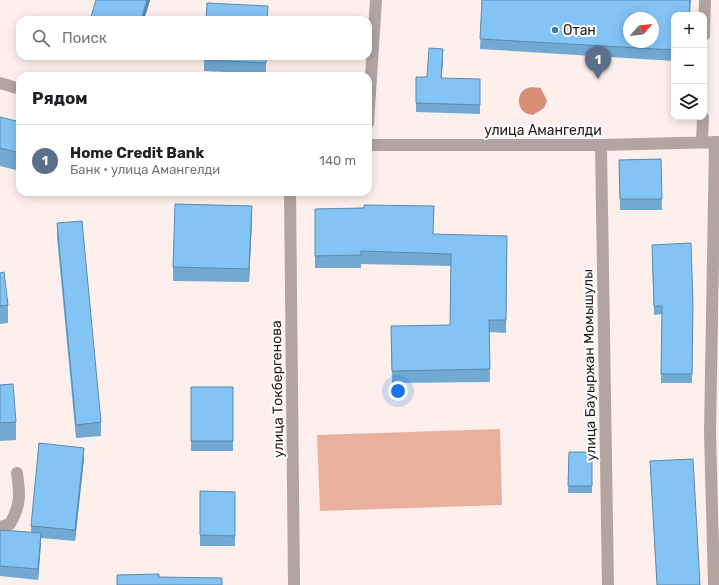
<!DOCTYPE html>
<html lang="ru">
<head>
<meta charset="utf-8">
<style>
	:root { --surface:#fff; --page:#f6f6f6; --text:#202124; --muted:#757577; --line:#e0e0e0; --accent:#3480b3 }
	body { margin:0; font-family:Rubik,sans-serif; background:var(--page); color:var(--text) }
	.controls { position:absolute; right:12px; top:12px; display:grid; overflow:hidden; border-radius:8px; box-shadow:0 2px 10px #0003 }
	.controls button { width:36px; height:36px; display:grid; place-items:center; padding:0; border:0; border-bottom:1px solid var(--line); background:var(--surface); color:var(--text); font:20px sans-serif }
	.compass { position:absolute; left:623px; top:12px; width:36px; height:36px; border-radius:50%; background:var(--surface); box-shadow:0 2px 10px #0003; rotate:63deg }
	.you { position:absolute; left:398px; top:391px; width:14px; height:14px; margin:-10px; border:3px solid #fff; border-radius:50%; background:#1a73e8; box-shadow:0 0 0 6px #1a73e833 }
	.badge { display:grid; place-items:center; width:26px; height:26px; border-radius:50%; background:var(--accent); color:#fff; font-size:13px; font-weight:700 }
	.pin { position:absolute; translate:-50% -33px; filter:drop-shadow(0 1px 2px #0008) }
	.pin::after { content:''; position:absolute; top:21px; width:14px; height:12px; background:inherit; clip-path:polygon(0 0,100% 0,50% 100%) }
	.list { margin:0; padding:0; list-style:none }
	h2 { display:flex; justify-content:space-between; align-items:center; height:52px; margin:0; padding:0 16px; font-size:17px }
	h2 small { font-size:13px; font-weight:400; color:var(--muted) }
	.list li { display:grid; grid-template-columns:26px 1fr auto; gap:12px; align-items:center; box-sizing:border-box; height:72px; padding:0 16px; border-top:1px solid var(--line) }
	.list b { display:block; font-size:15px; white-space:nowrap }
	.list p { margin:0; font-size:13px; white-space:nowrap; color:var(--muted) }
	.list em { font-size:13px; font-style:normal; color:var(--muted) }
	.icon { flex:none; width:22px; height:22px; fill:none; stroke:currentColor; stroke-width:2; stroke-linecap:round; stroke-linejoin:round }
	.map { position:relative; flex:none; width:719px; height:585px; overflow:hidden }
	.search { position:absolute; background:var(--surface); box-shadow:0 2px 10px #0003; left:16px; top:16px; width:356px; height:44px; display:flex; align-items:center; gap:10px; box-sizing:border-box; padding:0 14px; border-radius:12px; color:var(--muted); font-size:15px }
	.panel { position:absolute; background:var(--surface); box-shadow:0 2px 10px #0003; left:16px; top:72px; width:356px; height:124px; border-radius:12px }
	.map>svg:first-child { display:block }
	.green { fill:#e9b09e }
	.water { fill:#d88f78 }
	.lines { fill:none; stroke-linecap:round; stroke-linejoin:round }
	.minor { stroke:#b2a5a1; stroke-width:12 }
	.wall { fill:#71a9d2 }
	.shaded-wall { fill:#5c89ab }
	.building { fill:#83c4f4; stroke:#5c89ab; fill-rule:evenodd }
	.poi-dot { fill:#3480b3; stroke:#fff; stroke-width:1.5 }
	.labels { text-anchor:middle; stroke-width:4; stroke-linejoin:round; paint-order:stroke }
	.poi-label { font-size:14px; fill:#231815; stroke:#fff; text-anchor:start }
	.street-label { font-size:14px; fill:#231815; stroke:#fff }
</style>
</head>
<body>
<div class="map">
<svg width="719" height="585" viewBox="0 0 719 585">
	<rect width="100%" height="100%" fill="#fdf0ec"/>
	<path class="green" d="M500,429L502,505L320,511L317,435Z"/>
	<path class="water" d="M531,87L541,88L547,101L544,108L533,115C530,114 526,114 524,112C517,106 517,94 525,89C527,88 529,88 531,87Z"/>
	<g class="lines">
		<path class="minor" d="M704,35L705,0
			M0,83L20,89
			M368,123L376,0
			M702,142L703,117
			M368,145H601L719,142
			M601,145L608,585
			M290,192L294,585
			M0,527L10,524C21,504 20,495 17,473
			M714,585L710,432L715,142"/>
	</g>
	<path class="wall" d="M482,0H691L690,15H674V61L480,49Z
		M204,56H266V74L204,71Z
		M443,59L441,78L480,89V114L416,112V103L427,77Z
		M0,117L20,122V171L0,166Z
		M661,159L662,210H620L619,160Z
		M434,206L433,234L507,249L506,333L489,332L490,382L392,383L391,338L450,325L451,266L361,264V268H315V209Z
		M252,219L249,282L173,281V267Z
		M57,223L101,422V436L76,438L57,237Z
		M652,254L693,304L692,383H661L662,314L654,315Z
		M0,273L8,305V323L0,324Z
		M0,385L16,422V440L0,441Z
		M191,387H233V451H191Z
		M569,452H592V493H568Z
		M84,458L75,541L41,538L38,580L0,576V530L31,532V526Z
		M650,461L700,585H657Z
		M200,491L235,492V546H200Z"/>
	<path class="shaded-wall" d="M147,0H150V1L144,20H141Z
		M443,49V59L441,87V78Z
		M252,206V219L249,282V269Z
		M84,448V458L75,541V530Z
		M41,533V544L38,580V569Z"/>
	<path class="building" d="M96,0H147L141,20H90Z
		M482,0H690L689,15H674V50L480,39ZM629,18H653V42H629Z
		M207,3L268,6L267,20H206Z
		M429,48L443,49L441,78L480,79V105L416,103V77H427Z
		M204,56H266V63L204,60Z
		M0,117L20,122V153L0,148Z
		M661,159L662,199H620L619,160Z
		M175,204L252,206L249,269L173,267Z
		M364,205L434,206L433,234L507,236L506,320H489L490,369L392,371L391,326L450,325L451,254L361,251V255L315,256V209L364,208Z
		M82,221L101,422L76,425L57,223Z
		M691,243L693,304L692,374H661L662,306H654L652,245Z
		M4,272L8,305L0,306V273Z
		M13,384L16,422L0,423V385Z
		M191,387H233V441H191Z
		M39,443L84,448L75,530L31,526Z
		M569,452H592V486H568Z
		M693,459L700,585H657L650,461Z
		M200,491L235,492V536L200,535Z
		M0,530L41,533L38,569L0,566Z
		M159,574V577L222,578V585H117V575Z"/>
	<circle class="poi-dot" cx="555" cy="30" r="4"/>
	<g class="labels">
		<g class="poi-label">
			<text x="563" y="35">Отан</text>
		</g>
		<g class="street-label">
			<text x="543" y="135">улица Амангелди</text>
			<text transform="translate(589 365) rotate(-91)" y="5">улица Бауыржан Момышулы</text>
			<text transform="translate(277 389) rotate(-91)" y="5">улица Токбергенова</text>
		</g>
	</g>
</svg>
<div class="controls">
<button>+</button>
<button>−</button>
<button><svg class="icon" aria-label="layers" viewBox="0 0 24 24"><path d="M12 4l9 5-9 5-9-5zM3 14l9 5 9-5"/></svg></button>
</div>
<svg class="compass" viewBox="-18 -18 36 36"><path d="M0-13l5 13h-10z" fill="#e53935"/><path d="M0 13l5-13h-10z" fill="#757577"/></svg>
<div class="you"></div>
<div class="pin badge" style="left:598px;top:79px;background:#5c6f8a">1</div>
<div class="search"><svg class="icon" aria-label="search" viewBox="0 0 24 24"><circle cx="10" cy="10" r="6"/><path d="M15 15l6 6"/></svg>Поиск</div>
<section class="panel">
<h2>Рядом<small></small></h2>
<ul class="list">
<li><span class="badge" style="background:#5c6f8a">1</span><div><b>Home Credit Bank</b><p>Банк · улица Амангелди</p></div><em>140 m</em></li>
</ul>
</section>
</div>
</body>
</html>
